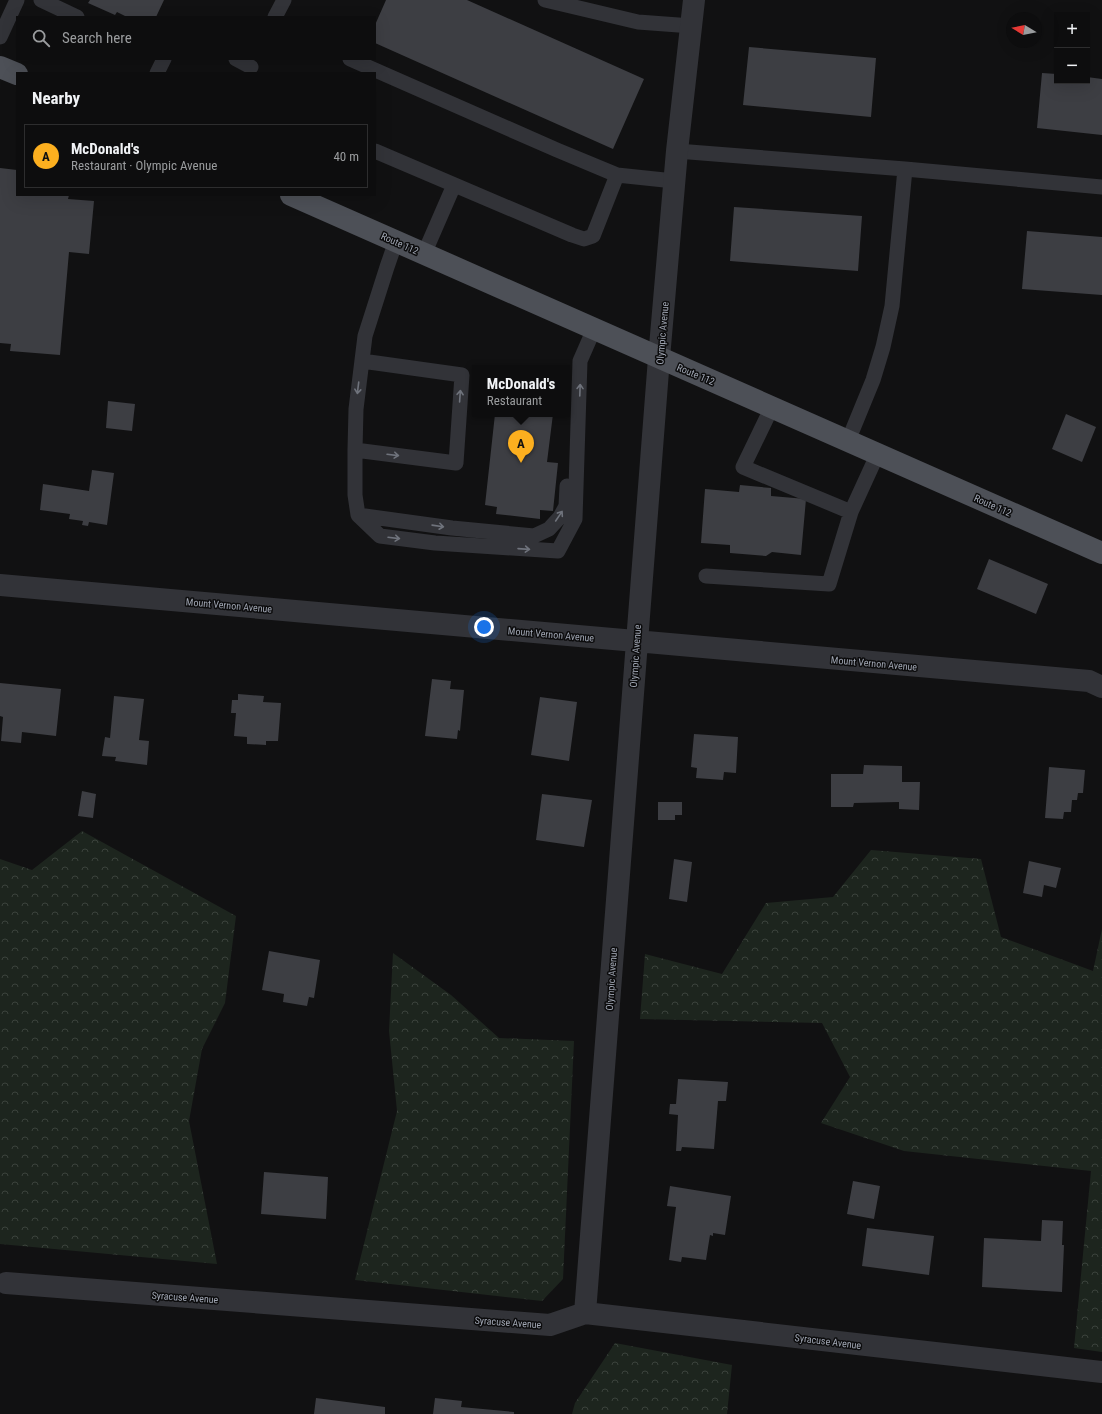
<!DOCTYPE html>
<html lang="en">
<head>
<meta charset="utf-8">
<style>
	:root { --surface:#0d0d0e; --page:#1b1b1c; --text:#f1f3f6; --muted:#9a9c9e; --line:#2d2d2e; --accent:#fcaf1f }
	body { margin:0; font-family:"Roboto Condensed",sans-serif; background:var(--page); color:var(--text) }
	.controls { position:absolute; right:12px; top:12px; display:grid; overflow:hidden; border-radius:0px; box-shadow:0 4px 16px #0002 }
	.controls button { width:36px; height:36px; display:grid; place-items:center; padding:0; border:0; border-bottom:1px solid var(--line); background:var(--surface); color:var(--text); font:20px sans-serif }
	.compass { position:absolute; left:1006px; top:12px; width:36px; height:36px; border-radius:50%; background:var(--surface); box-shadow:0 4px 16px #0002; rotate:280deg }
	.you { position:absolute; left:484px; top:627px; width:14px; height:14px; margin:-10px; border:3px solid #fff; border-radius:50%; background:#1a73e8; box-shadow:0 0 0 6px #1a73e833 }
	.badge { display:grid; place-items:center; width:26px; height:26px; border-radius:50%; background:var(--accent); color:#111; font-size:13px; font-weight:700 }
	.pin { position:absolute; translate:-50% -33px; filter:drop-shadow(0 1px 2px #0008) }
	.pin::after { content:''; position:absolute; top:21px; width:14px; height:12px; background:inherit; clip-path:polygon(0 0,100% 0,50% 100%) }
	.popup { position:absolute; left:472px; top:365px; width:98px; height:52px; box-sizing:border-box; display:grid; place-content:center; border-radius:0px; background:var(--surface); filter:drop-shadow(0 1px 3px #0005); font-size:13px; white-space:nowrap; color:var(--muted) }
	.popup b { font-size:15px; color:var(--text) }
	.popup::after { content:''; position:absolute; left:50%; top:100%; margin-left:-8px; border:8px solid transparent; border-top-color:var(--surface) }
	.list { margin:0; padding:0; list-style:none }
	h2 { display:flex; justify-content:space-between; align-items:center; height:52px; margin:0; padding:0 16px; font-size:17px }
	h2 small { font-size:13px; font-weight:400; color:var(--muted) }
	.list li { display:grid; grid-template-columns:26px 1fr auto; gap:12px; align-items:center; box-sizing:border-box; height:64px; margin:0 8px 8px; padding:0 8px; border:1px solid var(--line); border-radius:0px }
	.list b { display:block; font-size:15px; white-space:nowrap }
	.list p { margin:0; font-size:13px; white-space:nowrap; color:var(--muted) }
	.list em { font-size:13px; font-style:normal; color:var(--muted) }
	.icon { flex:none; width:22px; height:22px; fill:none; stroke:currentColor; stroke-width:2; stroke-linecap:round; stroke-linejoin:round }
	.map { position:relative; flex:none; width:1102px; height:1414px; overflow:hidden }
	.search { position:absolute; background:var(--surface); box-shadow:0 4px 16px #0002; left:16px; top:16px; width:360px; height:44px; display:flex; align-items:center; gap:10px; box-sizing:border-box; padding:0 14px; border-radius:0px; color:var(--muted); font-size:15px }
	.panel { position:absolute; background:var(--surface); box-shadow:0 4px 16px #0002; left:16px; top:72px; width:360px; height:124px; border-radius:0px }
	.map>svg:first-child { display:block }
	.forest { fill:url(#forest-crowns) }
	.building { fill:#3d3e43 }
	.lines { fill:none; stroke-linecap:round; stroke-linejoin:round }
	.lane { stroke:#323338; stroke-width:15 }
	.street { stroke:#323338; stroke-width:22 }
	.primary { stroke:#4d5057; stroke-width:22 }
	.oneway { stroke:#6f737c }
	.labels { text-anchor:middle; stroke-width:3; stroke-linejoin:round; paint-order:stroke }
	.street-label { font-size:10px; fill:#a1a7b4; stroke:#0c0c0d }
</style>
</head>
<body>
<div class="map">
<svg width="1102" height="1414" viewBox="0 0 1102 1414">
	<defs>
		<pattern id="forest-crowns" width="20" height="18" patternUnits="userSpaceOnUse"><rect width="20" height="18" fill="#1d251e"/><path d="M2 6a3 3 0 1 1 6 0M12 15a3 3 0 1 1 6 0" fill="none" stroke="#3b423c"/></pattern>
	</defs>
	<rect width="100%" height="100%" fill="#111112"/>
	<path class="forest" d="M82,831L236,916L225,1003L202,1049L189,1121L217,1264L0,1244V859L32,870Z
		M871,850L981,859L1001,937L1093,971L1102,929V1352L1074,1348L1091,1171L904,1151L821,1123L850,1077L822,1023L640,1019L645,954L722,974L766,903L833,897Z
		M393,953L451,995L499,1038L574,1041L563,1279L542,1301L355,1280L397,1111L389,1031Z
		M615,1343L732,1365L727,1414H572L575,1403Z"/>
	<path class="building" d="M90,0H164L156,17H127L117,12L115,15L88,3Z
		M386,0H467L644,79L613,149L375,43V25Z
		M749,47L876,58L871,117L743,105Z
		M1042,73L1057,74V81H1087V77L1102,79V135L1037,128Z
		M0,168L17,170V195H69L68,199L94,201L89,254L69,252L60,355L10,351L11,344L0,343Z
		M734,207L862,216L858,271L730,261Z
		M1027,231L1102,237V295L1022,289Z
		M108,401L135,404L132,431L106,428Z
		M495,414H553L547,462L558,463L553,511L540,510V519L496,514L497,507L485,505Z
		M1066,414L1096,427L1082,462L1052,449Z
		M92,470L114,473L107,525L89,522L88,526L82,525L83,521L69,519L70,514L40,510L43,484L89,491Z
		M740,485L771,488V496L806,499L801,555L772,552L766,556L730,553V545L701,543L705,489L739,492Z
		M989,559L1048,584L1036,614L977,589Z
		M432,679L451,681L450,689L464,690L460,731L458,730L457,739L425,736Z
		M0,683L61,689L56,736L22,732L21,743L1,741L3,717L0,716Z
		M238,694L264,696L263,702L281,703L278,741H266V745L247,744V737L234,736L236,713H231L232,700H238Z
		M114,696L144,699L139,740L149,741L147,765L115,761L116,757L102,756L105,737L110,738Z
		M540,697L577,702L569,761L531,755Z
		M694,734L738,737L736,773L724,772L723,780L696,778L697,768L691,767Z
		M864,765L902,766V782H920L919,810L899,809V802L854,803L853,807H831V774H863Z
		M1049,767L1085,770L1083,793H1078L1077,800H1072L1071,812H1064L1063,819L1045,818Z
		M82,791L96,794L93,818L78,816Z
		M542,794L592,800L584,847L536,840Z
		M658,802H682V815H675V820H658Z
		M674,859L692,862L687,902L669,899Z
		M1029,861L1061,868L1056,888L1044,885L1042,897L1023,893Z
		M269,951L320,960L314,998L309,997L307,1006L283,1002L284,994L262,990Z
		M678,1079L728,1082L726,1101H718L714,1149L682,1147L681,1151H676L678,1115L669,1114L670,1104H676Z
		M264,1172L328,1177L326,1219L261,1214Z
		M853,1181L880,1186L874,1219L847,1214Z
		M670,1186L731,1196L725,1235L713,1233V1236L710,1235L706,1260L682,1257L681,1262L669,1260L676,1207L667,1206Z
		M1042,1220L1063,1221L1062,1245H1064L1062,1292L982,1287L984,1238L1041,1241Z
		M867,1228L934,1236L929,1275L862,1266Z
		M316,1398L385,1407V1414H314Z
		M435,1398L462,1401L461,1407L514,1412V1414H433Z"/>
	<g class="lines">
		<path class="lane" d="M41,0L77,17
			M545,0L638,22L692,26
			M275,17L284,0
			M0,37L17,0
			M236,59L251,67
			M350,59L557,150L617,175L674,181
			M157,73L164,59
			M375,151L572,235L584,239L593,236L617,175
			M677,151L905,169L892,306L883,347L873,380L848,441
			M905,169L1102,187
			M396,241L387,267L365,336L356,409L355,450V495L358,515L380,536L435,543L558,551L575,519L580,361L594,329
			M424,254L454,185
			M772,407L743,467L851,512L878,453
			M355,450L456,463L462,375L362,361
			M358,515L452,528L534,536L549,529L560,517L566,506L567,486
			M706,576L829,584L851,512"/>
		<path class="street" d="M0,585L1089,681L1102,687
			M6,1283L550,1325L585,1313L1102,1372
			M585,1313L659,358L677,151L694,0"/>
		<path class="primary" d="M0,67L17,74
			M291,195L1102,553"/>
	</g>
	<defs><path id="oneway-shaft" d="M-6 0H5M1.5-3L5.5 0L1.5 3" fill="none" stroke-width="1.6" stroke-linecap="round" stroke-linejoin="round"/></defs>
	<g class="oneway">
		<use href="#oneway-shaft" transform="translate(358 388) rotate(97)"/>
		<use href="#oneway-shaft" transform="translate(580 390) rotate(-88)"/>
		<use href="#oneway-shaft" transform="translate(460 396) rotate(-86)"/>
		<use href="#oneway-shaft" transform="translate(393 455) rotate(7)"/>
		<use href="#oneway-shaft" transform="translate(559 516) rotate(-56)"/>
		<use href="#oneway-shaft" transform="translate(438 526) rotate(8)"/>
		<use href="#oneway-shaft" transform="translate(394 538) rotate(7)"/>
		<use href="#oneway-shaft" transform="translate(524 549) rotate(4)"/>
	</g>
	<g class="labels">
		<g class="street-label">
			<text transform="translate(400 243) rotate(24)" y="4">Route 112</text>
			<text transform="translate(662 333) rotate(-85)" y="4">Olympic Avenue</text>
			<text transform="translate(696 374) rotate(23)" y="4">Route 112</text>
			<text transform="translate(993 505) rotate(24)" y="4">Route 112</text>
			<text transform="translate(229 605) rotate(5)" y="4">Mount Vernon Avenue</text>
			<text transform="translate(551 634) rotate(5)" y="4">Mount Vernon Avenue</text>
			<text transform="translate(635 656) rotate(-86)" y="4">Olympic Avenue</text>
			<text transform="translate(874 663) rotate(5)" y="4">Mount Vernon Avenue</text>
			<text transform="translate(611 979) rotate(-86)" y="4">Olympic Avenue</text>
			<text transform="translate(185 1297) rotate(4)" y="4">Syracuse Avenue</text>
			<text transform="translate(508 1322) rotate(4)" y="4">Syracuse Avenue</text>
			<text transform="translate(828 1341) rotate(7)" y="4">Syracuse Avenue</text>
		</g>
	</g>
</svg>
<div class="controls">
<button>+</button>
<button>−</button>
</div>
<svg class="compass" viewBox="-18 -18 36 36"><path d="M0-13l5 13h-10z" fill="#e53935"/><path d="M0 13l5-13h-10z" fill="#9a9c9e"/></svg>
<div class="you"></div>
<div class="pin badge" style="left:521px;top:463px">A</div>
<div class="popup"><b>McDonald's</b>Restaurant</div>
<div class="search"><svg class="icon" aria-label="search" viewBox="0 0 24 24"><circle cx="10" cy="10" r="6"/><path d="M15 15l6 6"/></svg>Search here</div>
<section class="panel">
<h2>Nearby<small></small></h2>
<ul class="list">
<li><span class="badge">A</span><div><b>McDonald's</b><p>Restaurant · Olympic Avenue</p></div><em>40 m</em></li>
</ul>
</section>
</div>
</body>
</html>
